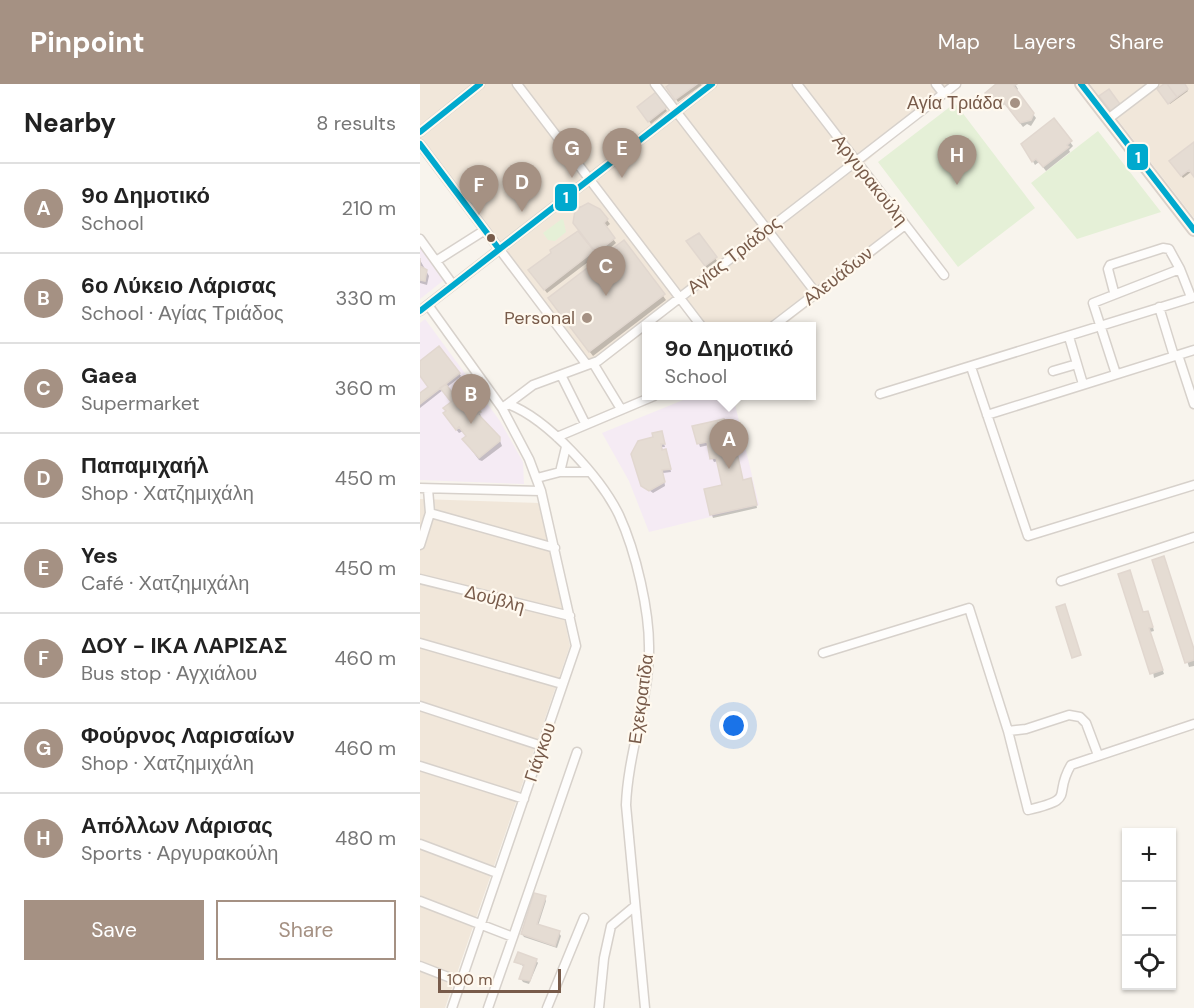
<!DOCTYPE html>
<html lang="en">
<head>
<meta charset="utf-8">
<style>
	:root { --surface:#fff; --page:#f6f6f6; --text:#222; --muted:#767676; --line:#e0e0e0; --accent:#a59183 }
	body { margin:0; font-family:"DM Sans",sans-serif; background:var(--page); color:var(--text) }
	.controls { position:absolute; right:18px; bottom:18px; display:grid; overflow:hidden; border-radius:0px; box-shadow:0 2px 4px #0004 }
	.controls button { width:54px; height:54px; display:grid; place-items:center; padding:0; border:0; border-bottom:2px solid var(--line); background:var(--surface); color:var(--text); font:30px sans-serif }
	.scale { position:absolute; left:18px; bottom:15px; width:123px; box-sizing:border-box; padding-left:6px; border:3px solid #785b4a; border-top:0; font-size:16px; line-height:21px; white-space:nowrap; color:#785b4a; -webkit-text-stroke:4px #fff9ef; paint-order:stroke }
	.you { position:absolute; left:314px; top:642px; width:21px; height:21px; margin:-15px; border:4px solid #fff; border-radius:50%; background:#1a73e8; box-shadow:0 0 0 9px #1a73e833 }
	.badge { display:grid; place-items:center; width:39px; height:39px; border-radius:50%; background:var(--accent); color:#fff; font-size:20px; font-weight:700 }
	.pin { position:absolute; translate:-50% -50px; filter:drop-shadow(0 2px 3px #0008) }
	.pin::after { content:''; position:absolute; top:32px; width:21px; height:18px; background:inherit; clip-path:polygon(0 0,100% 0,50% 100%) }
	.popup { position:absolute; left:222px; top:238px; width:174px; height:78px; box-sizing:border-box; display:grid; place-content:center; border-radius:0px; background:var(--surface); filter:drop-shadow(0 2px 4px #0005); font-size:20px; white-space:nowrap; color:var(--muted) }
	.popup b { font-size:22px; color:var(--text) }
	.popup::after { content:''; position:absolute; left:50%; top:100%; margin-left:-12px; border:12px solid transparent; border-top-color:var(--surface) }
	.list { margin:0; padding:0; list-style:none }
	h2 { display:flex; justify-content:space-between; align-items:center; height:78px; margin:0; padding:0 24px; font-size:26px }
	h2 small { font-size:20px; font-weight:400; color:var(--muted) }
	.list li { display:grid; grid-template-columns:39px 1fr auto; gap:18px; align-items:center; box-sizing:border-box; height:90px; padding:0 24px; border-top:2px solid var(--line) }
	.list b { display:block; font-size:22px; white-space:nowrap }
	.list p { margin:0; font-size:20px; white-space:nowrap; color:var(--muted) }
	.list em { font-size:20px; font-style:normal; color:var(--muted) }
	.actions { display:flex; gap:12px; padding:18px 24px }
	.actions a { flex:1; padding:14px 0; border:2px solid var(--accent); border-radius:0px; text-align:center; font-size:21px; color:var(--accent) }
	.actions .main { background:var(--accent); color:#fff }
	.icon { flex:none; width:33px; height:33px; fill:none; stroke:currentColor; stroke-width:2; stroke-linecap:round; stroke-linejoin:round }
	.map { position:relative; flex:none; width:774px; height:924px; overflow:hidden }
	header { display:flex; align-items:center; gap:36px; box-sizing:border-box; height:84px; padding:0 30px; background:var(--accent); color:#fff }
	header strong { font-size:28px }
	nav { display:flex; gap:33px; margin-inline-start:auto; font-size:21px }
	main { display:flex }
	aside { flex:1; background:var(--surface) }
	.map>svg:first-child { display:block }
	.residential { fill:#f1e7da }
	.education { fill:#f5ebf4 }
	.green { fill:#e5f0d7 }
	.shadow { fill:#0003 }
	.building { fill:#e5dcd3; stroke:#e1d7cf; stroke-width:1.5 }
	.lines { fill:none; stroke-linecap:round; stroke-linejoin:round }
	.minor-casing { stroke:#d7d1cb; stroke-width:11 }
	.major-casing { stroke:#dad1ca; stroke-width:14 }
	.minor { stroke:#fefdfc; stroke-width:8 }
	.major { stroke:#f3eee6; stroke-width:10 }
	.bus-1-casing { stroke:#fff9ef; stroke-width:10 }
	.bus-1 { stroke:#00a9ce; stroke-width:6 }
	.poi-dot { fill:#a59183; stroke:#fff9ef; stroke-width:2 }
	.bus-dot { fill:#785b4a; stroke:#fff9ef; stroke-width:2 }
	.labels { text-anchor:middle; stroke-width:4.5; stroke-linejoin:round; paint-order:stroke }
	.poi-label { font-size:18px; fill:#785b4a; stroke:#fff9ef; text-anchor:end }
	.street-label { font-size:18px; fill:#785b4a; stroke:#fff9ef }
	.line-badge { stroke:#fff9ef; stroke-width:2 }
	.badge-label { font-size:16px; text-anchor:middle; font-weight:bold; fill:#fff }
</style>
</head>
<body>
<header>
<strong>Pinpoint</strong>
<nav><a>Map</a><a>Layers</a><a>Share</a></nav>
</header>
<main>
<aside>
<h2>Nearby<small>8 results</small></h2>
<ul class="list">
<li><span class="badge">A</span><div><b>9ο Δημοτικό</b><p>School</p></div><em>210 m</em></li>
<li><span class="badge">B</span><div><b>6ο Λύκειο Λάρισας</b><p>School · Αγίας Τριάδος</p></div><em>330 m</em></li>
<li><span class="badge">C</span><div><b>Gaea</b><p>Supermarket</p></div><em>360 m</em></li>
<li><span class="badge">D</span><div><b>Παπαμιχαήλ</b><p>Shop · Χατζημιχάλη</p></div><em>450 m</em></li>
<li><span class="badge">E</span><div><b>Yes</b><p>Café · Χατζημιχάλη</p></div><em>450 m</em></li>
<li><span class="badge">F</span><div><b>ΔΟΥ - ΙΚΑ ΛΑΡΙΣΑΣ</b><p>Bus stop · Αγχιάλου</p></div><em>460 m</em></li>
<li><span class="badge">G</span><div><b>Φούρνος Λαρισαίων</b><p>Shop · Χατζημιχάλη</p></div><em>460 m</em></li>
<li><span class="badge">H</span><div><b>Απόλλων Λάρισας</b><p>Sports · Αργυρακούλη</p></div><em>480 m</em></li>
</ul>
<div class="actions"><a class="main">Save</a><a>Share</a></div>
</aside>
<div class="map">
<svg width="774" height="924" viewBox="0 0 774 924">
	<rect width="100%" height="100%" fill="#f8f4ed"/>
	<path class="residential" d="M0,0H536L441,82L489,145L363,242H277L259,221L232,242L226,243V247L175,286L0,56Z
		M670,0H774V134L691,27Z
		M0,415L120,419L150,562L25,924H0Z"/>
	<path class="education" d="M0,163L24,196L0,215Z
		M5,235L80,337L103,378L104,400L0,396V239Z
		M273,312H313L339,421L229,448L209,397L182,349Z"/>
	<path class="green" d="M535,19L615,124L538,183L458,78Z
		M678,47L741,128L657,155L611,99Z
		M143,134L146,148L135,157L128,156L123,149Z"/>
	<path class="shadow" d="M253,0H281L282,1L258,18L250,7Z
		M579,0H595L598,5L596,7L616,34L611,42L607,40L603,43L585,20L579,25L570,13Z
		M747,0H763L768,7L750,20L739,6Z
		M235,11L247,27L231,40L221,26Z
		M650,58L653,62L649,66L650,68L626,87L619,78L615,81L603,60Z
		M774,60V92L771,88L763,94L753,80Z
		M168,121L187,136L190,140L185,144L196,159L184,169L181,166L174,176L172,175L127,209L113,191L132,170V167L160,147L155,129L159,123Z
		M279,151L297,177L287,184L270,161Z
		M204,158L246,216L173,272L132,219Z
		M0,176L9,192L7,201L0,199Z
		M0,279L39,289L41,292L26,304L36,316L60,329L61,334L79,354L82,362L62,377L59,376L47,360L48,353L43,347L39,349L27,334L32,319L23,306L0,324V311L10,304L0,291Z
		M305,340L309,341L312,350L322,351L325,365L316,367L323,397L332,399L337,424L293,434L292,431L303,402L298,377L294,378L292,374L289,361L280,363L274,343Z
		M241,349L245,363H242L243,368L247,370L251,388L243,389L245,402L233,409L222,401L235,354Z
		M744,474L774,566V582L769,583L734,477Z
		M724,530L730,533L734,547L730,548L744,590L734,594Z
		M125,814L126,817L118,842L139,849L141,852L137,864L104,853L102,850Z
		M116,876L118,879L109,900L103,898L101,895L105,883L96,878Z"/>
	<path class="building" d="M250,0H277L255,16L246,3Z
		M576,0H597L594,2L614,29L611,36L600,39L582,16L575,22L565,9Z
		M744,0H747L757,13L748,20L737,5Z
		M747,0H765L768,5L757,13Z
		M689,5L700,20L691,27L679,12Z
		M236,8L247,23L228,38L217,23Z
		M634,34L652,57L647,61L649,63L623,83L616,75L612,78L601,60Z
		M774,58V93L769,86L761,92L749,77Z
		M168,119L180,125L188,135L184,139L195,154L180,166L178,163L174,166L153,139L155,126Z
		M158,147L174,167V171H169L124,206L108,186L131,169L130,166Z
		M279,149L297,173L285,182L266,157Z
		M204,156L245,210L169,268L128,214Z
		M0,174V182L7,186L5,197L0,196Z
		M19,262L40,289L0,320V309L8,303L0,292V277Z
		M26,300L36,314L31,318L20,304Z
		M42,310L44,312L47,310L61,328L58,330L80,353V357L59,374L42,355L46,352L39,343L36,346L23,329L26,327L23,324Z
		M304,335L305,340L309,339L311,349L321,346L325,362L316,364L323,396L331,394L337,421L290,431L284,405L302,401L296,374L290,375L287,358L277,360L272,342Z
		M242,347L245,360H241L242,366L246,365L251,385L242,386L245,398L229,407L221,402L211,370L218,357L233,353L232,349Z
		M744,472L774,565V576L765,579L732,476Z
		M710,486L723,528L728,527L733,543L729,544L743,586L730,590L698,490Z
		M645,520L661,571L652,574L636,523Z
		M114,809L126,812L117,840L140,847L135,862L101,850Z
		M98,868L117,875L110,897L99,895L104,881L94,878Z"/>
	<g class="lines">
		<g class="minor-casing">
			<path id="minor" d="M97,0L282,243
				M235,0L396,209
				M377,0L524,191
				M516,0L523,9
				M688,35L734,0
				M0,48L60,0
				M0,60L167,281
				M0,155L33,201
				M16,177L65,146
				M694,208L688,185L690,181L743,164L749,165L760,185
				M8,221L82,324L109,375L121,407L156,562L32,924
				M739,223L754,272
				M0,227L292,0
				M352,243L485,141
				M649,253L663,300
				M758,271L774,320
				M173,279L201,325
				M551,283L608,452L774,401
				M633,287L657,280
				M696,290L673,219L760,185L771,213
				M141,291L165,339
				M460,310L774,213
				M88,320C128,335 181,394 199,431C216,468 230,528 229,568C228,620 208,669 206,721L225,924
				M85,322L113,301L178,277L536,0
				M567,331L774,266
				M137,353L234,312
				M140,388L146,363
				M117,394L140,388H168
				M0,404L121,407
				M10,429L135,464
				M0,461L10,429L8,405
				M0,495L150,532
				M641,497L774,453
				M0,559L142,600
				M403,569L549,524L588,647L608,726C658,714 632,713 651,681L774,640
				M0,622L122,662
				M588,647L606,645L649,631L660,633L666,639L678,671
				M0,682L104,715
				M0,760L77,789
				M0,817L93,853L157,668
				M0,882L41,898
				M68,924L93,853
				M127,924L164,834
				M179,924L184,874L191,842L215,822"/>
		</g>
		<g class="major-casing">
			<path id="major" d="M661,0L774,146"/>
		</g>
		<use href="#minor" class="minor"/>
		<use href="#major" class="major"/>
		<g class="bus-1-casing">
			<path id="bus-1" d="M661,0L774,146
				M0,48L60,0
				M0,60L79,165
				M0,227L292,0"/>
		</g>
		<use href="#bus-1" class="bus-1"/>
	</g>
	<g class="poi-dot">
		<circle cx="595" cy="19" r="6"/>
		<circle cx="167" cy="234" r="6"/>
	</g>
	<circle class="bus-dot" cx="71" cy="154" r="5"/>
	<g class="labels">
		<g class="poi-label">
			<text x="583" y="25">Αγία Τριάδα</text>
			<text x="155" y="240">Personal</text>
		</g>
		<g class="street-label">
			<text transform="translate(450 96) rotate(52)" y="6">Αργυρακούλη</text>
			<text transform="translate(314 171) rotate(-38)" y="6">Αγίας Τριάδος</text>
			<text transform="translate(418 192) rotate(-38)" y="6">Αλευάδων</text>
			<text transform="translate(75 515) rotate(15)" y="6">Δούβλη</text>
			<text transform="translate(221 615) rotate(-82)" y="6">Εχεκρατίδα</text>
			<text transform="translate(120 668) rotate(-71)" y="6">Γιάγκου</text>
		</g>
	</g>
	<g class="line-badge">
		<rect x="706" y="59" width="23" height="28" rx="6" fill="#00a9ce"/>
		<rect x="134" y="99" width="24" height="29" rx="6" fill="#00a9ce"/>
	</g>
	<g class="badge-label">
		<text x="718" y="79">1</text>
		<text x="146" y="119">1</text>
	</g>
</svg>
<div class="controls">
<button>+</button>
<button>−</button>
<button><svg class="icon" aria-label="locate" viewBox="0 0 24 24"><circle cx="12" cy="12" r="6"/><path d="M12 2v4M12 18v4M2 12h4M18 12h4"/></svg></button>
</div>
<div class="scale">100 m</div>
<div class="you"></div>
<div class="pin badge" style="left:309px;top:385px">A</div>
<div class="popup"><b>9ο Δημοτικό</b>School</div>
<div class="pin badge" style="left:51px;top:340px">B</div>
<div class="pin badge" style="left:186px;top:212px">C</div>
<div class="pin badge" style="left:102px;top:128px">D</div>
<div class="pin badge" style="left:202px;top:94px">E</div>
<div class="pin badge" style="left:59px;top:131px">F</div>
<div class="pin badge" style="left:152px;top:94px">G</div>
<div class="pin badge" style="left:537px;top:101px">H</div>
</div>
</main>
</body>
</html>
